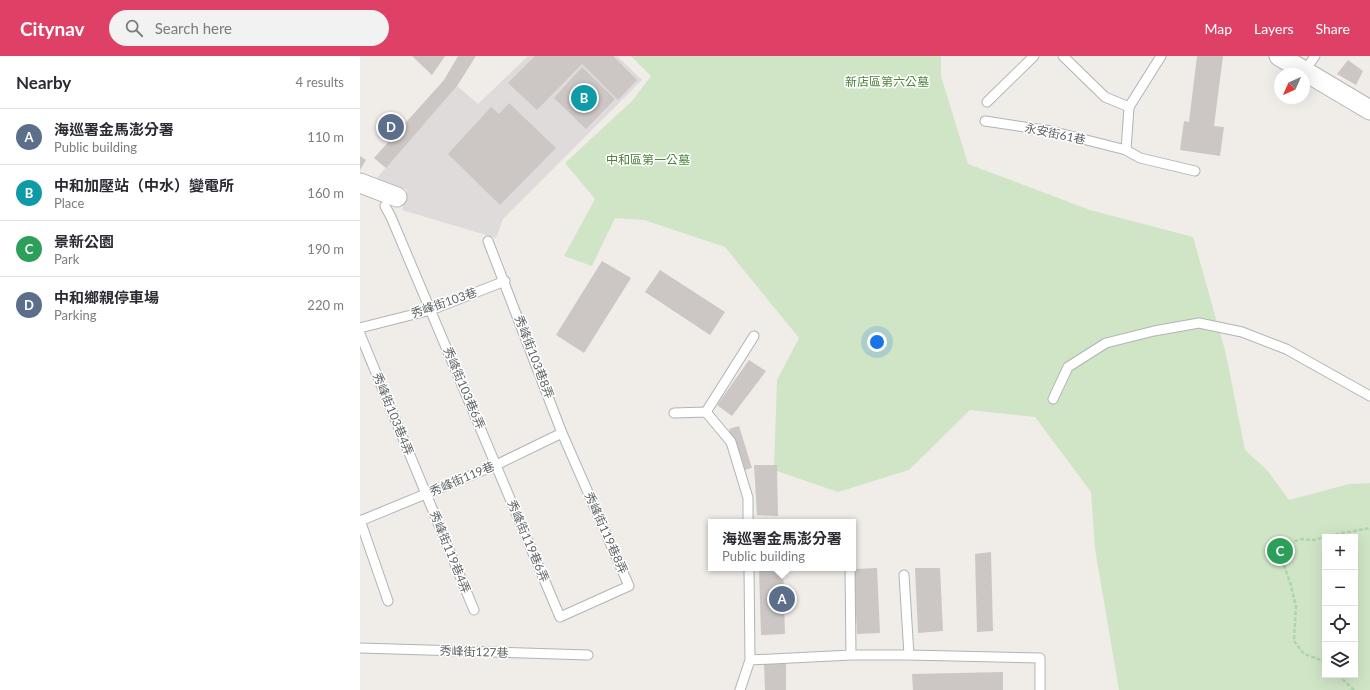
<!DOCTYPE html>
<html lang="en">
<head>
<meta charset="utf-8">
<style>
	:root { --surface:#fff; --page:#f2f2f3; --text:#2b2b33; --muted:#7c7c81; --line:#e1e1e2; --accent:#de4066 }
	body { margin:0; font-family:Lato,"Noto Sans TC",sans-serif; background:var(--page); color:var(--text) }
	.controls { position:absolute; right:12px; bottom:12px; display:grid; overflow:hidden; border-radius:0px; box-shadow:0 4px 16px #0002 }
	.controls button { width:36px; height:36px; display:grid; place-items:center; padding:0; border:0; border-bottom:1px solid var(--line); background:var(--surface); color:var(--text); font:20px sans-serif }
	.compass { position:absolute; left:914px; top:12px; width:36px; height:36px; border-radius:50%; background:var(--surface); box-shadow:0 4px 16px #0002; rotate:225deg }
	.you { position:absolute; left:517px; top:286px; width:14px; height:14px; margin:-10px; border:3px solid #fff; border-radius:50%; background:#1a73e8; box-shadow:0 0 0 6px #1a73e833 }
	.badge { display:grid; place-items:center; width:26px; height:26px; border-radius:50%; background:var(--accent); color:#fff; font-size:13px; font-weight:700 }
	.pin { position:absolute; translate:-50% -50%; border:2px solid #fff; box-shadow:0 1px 4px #0006 }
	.popup { position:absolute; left:348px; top:463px; width:148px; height:52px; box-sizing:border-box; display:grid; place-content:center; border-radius:0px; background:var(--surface); filter:drop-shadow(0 1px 3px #0005); font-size:13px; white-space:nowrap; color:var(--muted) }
	.popup b { font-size:15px; color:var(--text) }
	.popup::after { content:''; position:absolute; left:50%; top:100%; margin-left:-8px; border:8px solid transparent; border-top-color:var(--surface) }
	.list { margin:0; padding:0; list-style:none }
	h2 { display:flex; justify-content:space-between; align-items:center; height:52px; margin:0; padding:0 16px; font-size:17px }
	h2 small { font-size:13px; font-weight:400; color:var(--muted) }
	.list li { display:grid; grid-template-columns:26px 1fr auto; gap:12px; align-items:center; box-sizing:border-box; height:56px; padding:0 16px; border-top:1px solid var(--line) }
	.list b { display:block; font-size:15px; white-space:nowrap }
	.list p { margin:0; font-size:13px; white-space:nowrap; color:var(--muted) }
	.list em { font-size:13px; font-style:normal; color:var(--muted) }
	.icon { flex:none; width:22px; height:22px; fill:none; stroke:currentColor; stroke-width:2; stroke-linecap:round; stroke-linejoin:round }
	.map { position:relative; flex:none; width:1010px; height:634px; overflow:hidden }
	header { display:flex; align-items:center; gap:24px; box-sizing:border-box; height:56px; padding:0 20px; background:var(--accent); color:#fff }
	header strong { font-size:19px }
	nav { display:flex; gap:22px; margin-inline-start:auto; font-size:14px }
	.search { width:280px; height:36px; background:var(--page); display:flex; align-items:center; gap:10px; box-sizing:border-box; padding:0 14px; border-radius:22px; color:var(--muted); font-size:15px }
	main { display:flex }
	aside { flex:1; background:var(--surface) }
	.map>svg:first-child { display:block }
	.industrial { fill:#dfdbda }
	.green { fill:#d0e5c6; fill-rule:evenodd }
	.building { fill:#ccc7c4 }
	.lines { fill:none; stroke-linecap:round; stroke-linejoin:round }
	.service-casing { stroke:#b0b4b6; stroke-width:11 }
	.minor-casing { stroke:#b0b4b6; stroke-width:21 }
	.path { stroke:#add6aa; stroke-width:2.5; stroke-dasharray:4 2; stroke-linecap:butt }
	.service { stroke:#fff; stroke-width:9 }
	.minor { stroke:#fff; stroke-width:19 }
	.labels { text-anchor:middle; stroke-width:3; stroke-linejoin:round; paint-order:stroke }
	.park-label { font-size:12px; fill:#4e823b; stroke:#fff }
	.street-label { font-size:12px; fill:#5f6567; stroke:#fff }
</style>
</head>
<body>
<header>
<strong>Citynav</strong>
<div class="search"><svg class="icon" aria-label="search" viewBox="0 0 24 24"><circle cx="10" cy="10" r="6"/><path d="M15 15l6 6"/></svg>Search here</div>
<nav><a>Map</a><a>Layers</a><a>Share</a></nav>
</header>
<main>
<aside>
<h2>Nearby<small>4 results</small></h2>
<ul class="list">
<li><span class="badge" style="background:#5c6f8a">A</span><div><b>海巡署金馬澎分署</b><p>Public building</p></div><em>110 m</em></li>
<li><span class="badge" style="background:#0f9aa8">B</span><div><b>中和加壓站（中水）變電所</b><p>Place</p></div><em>160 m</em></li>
<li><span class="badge" style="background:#2e9e5b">C</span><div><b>景新公園</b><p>Park</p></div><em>190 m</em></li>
<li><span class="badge" style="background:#5c6f8a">D</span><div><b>中和鄉親停車場</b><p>Parking</p></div><em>220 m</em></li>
</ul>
</aside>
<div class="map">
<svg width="1010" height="634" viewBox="0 0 1010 634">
	<rect width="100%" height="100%" fill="#f0ece8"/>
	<path class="industrial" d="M168,0H257L282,24L143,163L136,182L42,154L47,134L16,123L97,30L118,48Z"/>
	<path class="green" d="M271,0H581V20L608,108L730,154L833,181L866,298L885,394L907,414L929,444L989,428L1010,427V634H759L735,493L731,436L675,361L610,354L549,414L478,436L414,414L417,324L439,282L365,191L284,164L255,162L232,210L204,200L235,143L205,107L272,45L291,20ZM965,481H995V619H965Z"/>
	<path class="building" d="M52,0H85L72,19Z
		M98,0H116L97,30L26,112L14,102L84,24Z
		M175,0H253L277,24L258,44L222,8L177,54L148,27Z
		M837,0H863L854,70L864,71L860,100L820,94L824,65L829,66Z
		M988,4L1003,15L996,29L977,18Z
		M222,11L255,43L226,73L194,42Z
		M149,47L196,92L140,149L88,98L131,51L139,58Z
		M0,100L6,104L0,114Z
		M242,205L271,222L224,297L196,279Z
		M300,214L365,256L350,279L285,236Z
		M389,304L406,315L372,360L357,349Z
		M379,370L392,412L381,415L369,373Z
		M394,409H417L418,460L397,459Z
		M631,496L633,575L617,576L615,498Z
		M399,512H423L425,578L401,579Z
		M517,512L520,577L497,578L494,513Z
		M555,512H580L583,575L558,577Z
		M426,605V634H405L404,607Z
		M643,616V634H553L552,618Z"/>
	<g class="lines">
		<g class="service-casing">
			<path id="service" d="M703,0L745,41L769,51
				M944,16L955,0
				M627,46L674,0
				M625,65L691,75L766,94L780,102L835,115
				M766,94L769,51L801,0
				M25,150L31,161L200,561L269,530L202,377L128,185
				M0,272L71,254L145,225
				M0,278L114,554
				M693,343L708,311L746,287L794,275L839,267L882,276L926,293L1010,340
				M314,357L346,356
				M0,464L28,545
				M0,465L136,409L202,377
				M388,466V442L371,386L346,356L394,280
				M490,512L491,599
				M544,519L549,599
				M0,592L228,599
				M390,604L491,599H549L680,602V634
				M380,634L390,604L389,512"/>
		</g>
		<g class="minor-casing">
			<path id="minor" d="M919,0L1010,54
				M0,127L37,141"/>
		</g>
		<path class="path" d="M965,608L961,604L944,598L934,585L936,550L930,526L920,499L926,488L941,483L954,484L972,479L1010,472
			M978,619L994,634"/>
		<use href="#service" class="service"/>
		<use href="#minor" class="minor"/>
	</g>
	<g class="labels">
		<g class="park-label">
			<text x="527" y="30">新店區第六公墓</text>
			<text x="288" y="108">中和區第一公墓</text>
		</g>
		<g class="street-label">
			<text transform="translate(695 78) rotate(12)" y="4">永安街61巷</text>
			<text transform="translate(84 247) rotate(-19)" y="4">秀峰街103巷</text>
			<text transform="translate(174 301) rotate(69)" y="4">秀峰街103巷8弄</text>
			<text transform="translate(104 332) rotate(67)" y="4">秀峰街103巷6弄</text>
			<text transform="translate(33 358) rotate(68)" y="4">秀峰街103巷4弄</text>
			<text transform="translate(102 423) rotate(-23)" y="4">秀峰街119巷</text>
			<text transform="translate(246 477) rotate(66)" y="4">秀峰街119巷8弄</text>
			<text transform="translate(168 485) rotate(67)" y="4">秀峰街119巷6弄</text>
			<text transform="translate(90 496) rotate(68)" y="4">秀峰街119巷4弄</text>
			<text transform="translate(114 596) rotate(2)" y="4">秀峰街127巷</text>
		</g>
	</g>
</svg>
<div class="controls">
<button>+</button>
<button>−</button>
<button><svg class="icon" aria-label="locate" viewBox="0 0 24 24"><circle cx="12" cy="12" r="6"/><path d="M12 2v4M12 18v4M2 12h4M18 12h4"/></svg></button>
<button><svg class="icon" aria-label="layers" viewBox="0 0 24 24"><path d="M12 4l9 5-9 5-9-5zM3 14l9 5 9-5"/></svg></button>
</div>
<svg class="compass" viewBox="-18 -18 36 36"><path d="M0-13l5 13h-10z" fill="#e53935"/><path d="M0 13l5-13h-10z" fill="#7c7c81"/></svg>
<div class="you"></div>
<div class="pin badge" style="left:422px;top:543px;background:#5c6f8a">A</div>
<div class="popup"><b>海巡署金馬澎分署</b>Public building</div>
<div class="pin badge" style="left:224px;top:42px;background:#0f9aa8">B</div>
<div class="pin badge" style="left:920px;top:495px;background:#2e9e5b">C</div>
<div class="pin badge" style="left:31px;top:71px;background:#5c6f8a">D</div>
</div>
</main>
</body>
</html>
